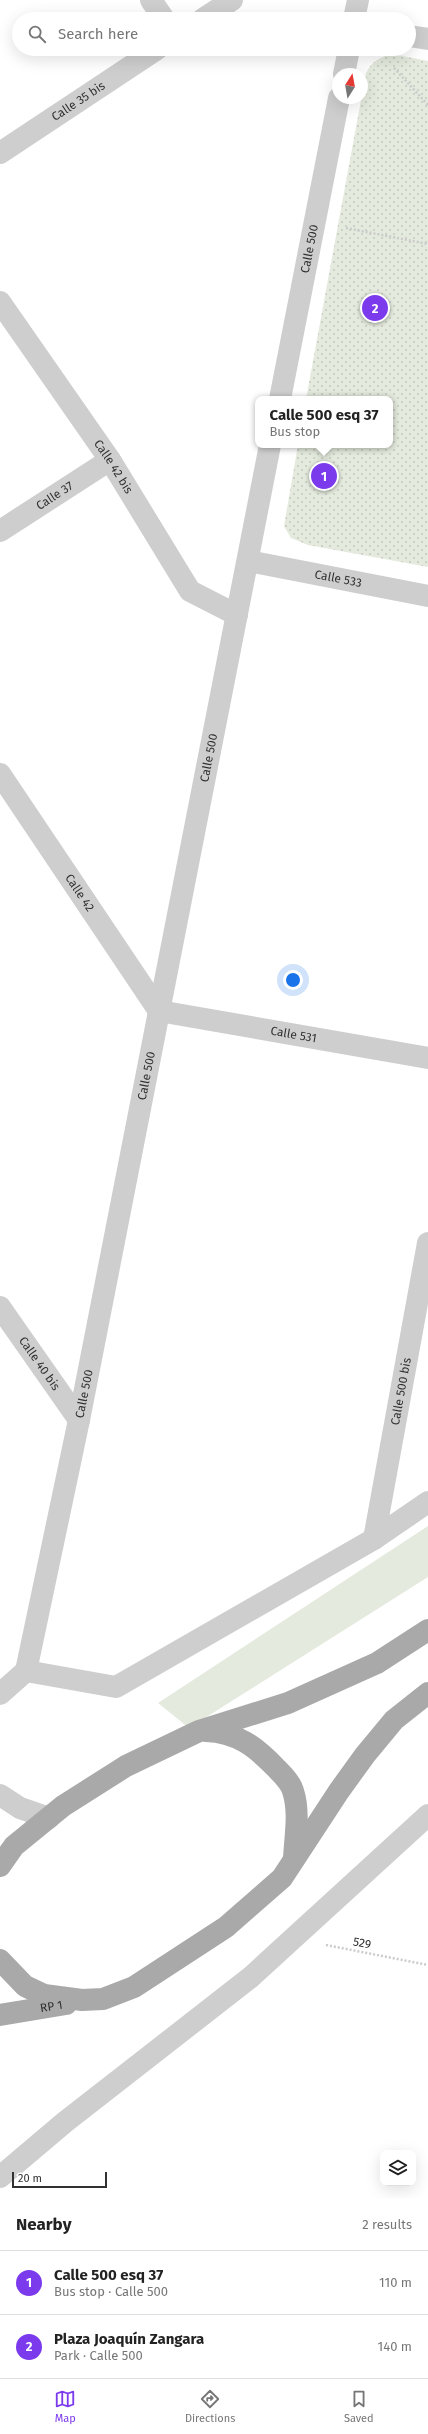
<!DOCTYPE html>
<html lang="en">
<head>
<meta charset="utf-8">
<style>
	:root { --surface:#fff; --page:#f2f2f2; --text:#222; --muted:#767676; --line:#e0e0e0; --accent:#7c3aed }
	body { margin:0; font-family:"Fira Sans",sans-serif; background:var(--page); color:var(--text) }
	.controls { position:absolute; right:12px; bottom:12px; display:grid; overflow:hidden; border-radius:8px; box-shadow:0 4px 16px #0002 }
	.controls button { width:36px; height:36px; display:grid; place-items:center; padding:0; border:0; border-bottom:1px solid var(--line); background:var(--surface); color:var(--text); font:20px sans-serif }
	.compass { position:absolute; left:332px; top:68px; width:36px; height:36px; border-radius:50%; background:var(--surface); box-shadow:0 4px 16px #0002; rotate:11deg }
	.scale { position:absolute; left:12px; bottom:10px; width:95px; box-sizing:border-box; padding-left:4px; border:2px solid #313131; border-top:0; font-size:11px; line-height:14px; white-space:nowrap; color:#313131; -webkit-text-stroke:3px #fff; paint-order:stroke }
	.you { position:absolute; left:293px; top:980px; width:14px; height:14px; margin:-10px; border:3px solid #fff; border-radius:50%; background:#1a73e8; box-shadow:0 0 0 6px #1a73e833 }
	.badge { display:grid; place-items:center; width:26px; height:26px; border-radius:50%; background:var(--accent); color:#fff; font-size:13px; font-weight:700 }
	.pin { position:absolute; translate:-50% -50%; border:2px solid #fff; box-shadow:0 1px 4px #0006 }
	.popup { position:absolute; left:255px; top:396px; width:138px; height:52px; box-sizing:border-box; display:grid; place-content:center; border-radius:8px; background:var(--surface); filter:drop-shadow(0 1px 3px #0005); font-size:13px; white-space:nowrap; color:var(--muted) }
	.popup b { font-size:15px; color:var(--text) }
	.popup::after { content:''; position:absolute; left:50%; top:100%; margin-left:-8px; border:8px solid transparent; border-top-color:var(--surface) }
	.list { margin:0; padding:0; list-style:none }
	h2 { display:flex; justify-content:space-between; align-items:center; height:52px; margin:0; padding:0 16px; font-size:17px }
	h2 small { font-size:13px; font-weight:400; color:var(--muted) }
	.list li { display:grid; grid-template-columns:26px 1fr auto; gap:12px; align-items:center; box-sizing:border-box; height:64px; padding:0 16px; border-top:1px solid var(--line) }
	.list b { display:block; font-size:15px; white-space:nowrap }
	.list p { margin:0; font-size:13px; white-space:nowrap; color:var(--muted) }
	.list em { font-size:13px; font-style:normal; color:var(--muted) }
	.icon { flex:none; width:22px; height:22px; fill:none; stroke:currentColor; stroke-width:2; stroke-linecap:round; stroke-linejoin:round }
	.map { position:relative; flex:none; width:428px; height:2198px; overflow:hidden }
	.search { position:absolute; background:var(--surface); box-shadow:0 4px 16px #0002; left:12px; right:12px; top:12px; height:44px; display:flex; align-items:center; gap:10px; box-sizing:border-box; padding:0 14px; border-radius:22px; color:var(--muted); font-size:15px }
	.sheet { height:180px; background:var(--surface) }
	nav { display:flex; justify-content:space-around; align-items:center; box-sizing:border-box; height:56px; border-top:1px solid var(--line); background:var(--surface); font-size:11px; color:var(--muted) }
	nav a { display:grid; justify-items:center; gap:2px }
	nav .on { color:var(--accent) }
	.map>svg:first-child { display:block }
	.grass { fill:#e4eadd }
	.park { fill:url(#park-dots) }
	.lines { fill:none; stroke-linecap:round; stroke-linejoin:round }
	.path { stroke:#cbcbcb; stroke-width:2.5; stroke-dasharray:2 2; stroke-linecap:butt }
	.minor { stroke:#cecece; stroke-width:22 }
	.primary { stroke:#a9a9a9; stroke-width:22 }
	.labels { text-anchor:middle; stroke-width:4; stroke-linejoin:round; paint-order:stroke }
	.street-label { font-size:12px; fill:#313131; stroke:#fff }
</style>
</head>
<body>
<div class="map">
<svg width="428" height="2198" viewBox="0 0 428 2198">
	<defs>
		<pattern id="park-dots" width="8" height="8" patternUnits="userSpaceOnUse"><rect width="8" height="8" fill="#e4eadd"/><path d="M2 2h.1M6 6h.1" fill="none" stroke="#c4c9be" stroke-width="1.8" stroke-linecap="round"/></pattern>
	</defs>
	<rect width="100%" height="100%" fill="#fff"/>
	<path class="grass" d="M428,1526V1577L189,1728L158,1703Z"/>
	<path class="park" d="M392,54L428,61V567L308,545L291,538L284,526L298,445H390V399H306L366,73C371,62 380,57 392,54Z"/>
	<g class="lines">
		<path class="path" d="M394,68L428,105
			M346,228L428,244
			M326,1945L428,1965"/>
		<g class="minor">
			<path d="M151,0L164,19"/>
			<path d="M203,19L232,0"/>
			<path d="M354,19L358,0"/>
			<path d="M409,36L428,39"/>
			<path d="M344,74L349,49"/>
			<path id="s1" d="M0,153L157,49"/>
			<path id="s2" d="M0,302L110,460L190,591L237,615"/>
			<path id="s3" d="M280,399L339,98"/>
			<path id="s4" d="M0,531L110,460"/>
			<path id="s5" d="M248,561L428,596"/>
			<path id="s6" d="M0,774L159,1011L428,1058"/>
			<path id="s7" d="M0,1307L79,1420"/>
			<path id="s8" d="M374,1539L428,1243"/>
			<path d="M26,1671L116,1687L374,1539L428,1502"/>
			<path id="s9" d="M0,1694L26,1671L79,1420L270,445"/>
			<path d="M0,1795L20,1808L49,1818"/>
			<path d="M0,2177L65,2122L251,1977L428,1815"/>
		</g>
		<g class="primary">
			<path d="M206,1731C237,1732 256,1747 277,1769C283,1775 291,1783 293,1791C300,1812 295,1837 294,1859"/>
			<path d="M0,1866L14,1846L63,1806L126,1766L199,1731L288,1703L377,1663L428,1630"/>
			<path d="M0,1960L25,1986L44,1995L82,2000L103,1999L134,1987L226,1927L282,1878L339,1791L365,1755L394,1720L428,1693"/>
			<path id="s10" d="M0,2015L66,2004"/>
		</g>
	</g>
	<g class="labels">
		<g class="street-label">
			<text dy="4" stroke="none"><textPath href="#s1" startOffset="94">Calle 35 bis</textPath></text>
			<text dy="4" stroke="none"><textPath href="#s3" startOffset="153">Calle 500</textPath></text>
			<text dy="4" stroke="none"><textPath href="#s2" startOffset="200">Calle 42 bis</textPath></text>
			<text dy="4" stroke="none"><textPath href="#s4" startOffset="65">Calle 37</textPath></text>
			<text dy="4" stroke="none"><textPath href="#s5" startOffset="92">Calle 533</textPath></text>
			<text dy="4" stroke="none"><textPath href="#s9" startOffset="966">Calle 500</textPath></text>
			<text dy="4" stroke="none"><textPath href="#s6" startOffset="143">Calle 42</textPath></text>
			<text dy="4" stroke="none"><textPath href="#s6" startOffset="422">Calle 531</textPath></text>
			<text dy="4" stroke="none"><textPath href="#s9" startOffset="642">Calle 500</textPath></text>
			<text dy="4" stroke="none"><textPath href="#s7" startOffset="69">Calle 40 bis</textPath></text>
			<text dy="4" stroke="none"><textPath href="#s8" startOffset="150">Calle 500 bis</textPath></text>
			<text dy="4" stroke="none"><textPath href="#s9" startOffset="318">Calle 500</textPath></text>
			<text transform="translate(362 1943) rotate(11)" y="4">529</text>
			<text dy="4" stroke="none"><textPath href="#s10" startOffset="52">RP 1</textPath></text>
		</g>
	</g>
</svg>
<div class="controls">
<button><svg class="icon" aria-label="layers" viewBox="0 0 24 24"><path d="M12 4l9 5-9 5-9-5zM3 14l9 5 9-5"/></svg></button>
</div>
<svg class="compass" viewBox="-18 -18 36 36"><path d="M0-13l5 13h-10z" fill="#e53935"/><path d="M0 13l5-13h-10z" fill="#767676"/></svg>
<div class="scale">20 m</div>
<div class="you"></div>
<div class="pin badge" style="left:324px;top:476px">1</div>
<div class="popup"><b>Calle 500 esq 37</b>Bus stop</div>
<div class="pin badge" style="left:375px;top:308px">2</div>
<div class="search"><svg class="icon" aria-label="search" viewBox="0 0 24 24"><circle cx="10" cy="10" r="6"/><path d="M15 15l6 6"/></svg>Search here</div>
</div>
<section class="sheet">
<h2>Nearby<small>2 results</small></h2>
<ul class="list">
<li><span class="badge">1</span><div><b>Calle 500 esq 37</b><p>Bus stop · Calle 500</p></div><em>110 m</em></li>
<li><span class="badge">2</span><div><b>Plaza Joaquín Zangara</b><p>Park · Calle 500</p></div><em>140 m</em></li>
</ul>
</section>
<nav>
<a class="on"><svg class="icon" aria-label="map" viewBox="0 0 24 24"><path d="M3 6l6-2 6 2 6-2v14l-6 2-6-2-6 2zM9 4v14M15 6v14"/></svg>Map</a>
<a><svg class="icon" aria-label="directions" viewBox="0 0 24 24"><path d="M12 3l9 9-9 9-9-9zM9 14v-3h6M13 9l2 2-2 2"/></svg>Directions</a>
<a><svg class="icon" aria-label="saved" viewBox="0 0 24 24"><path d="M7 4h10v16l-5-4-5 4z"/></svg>Saved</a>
</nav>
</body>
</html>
